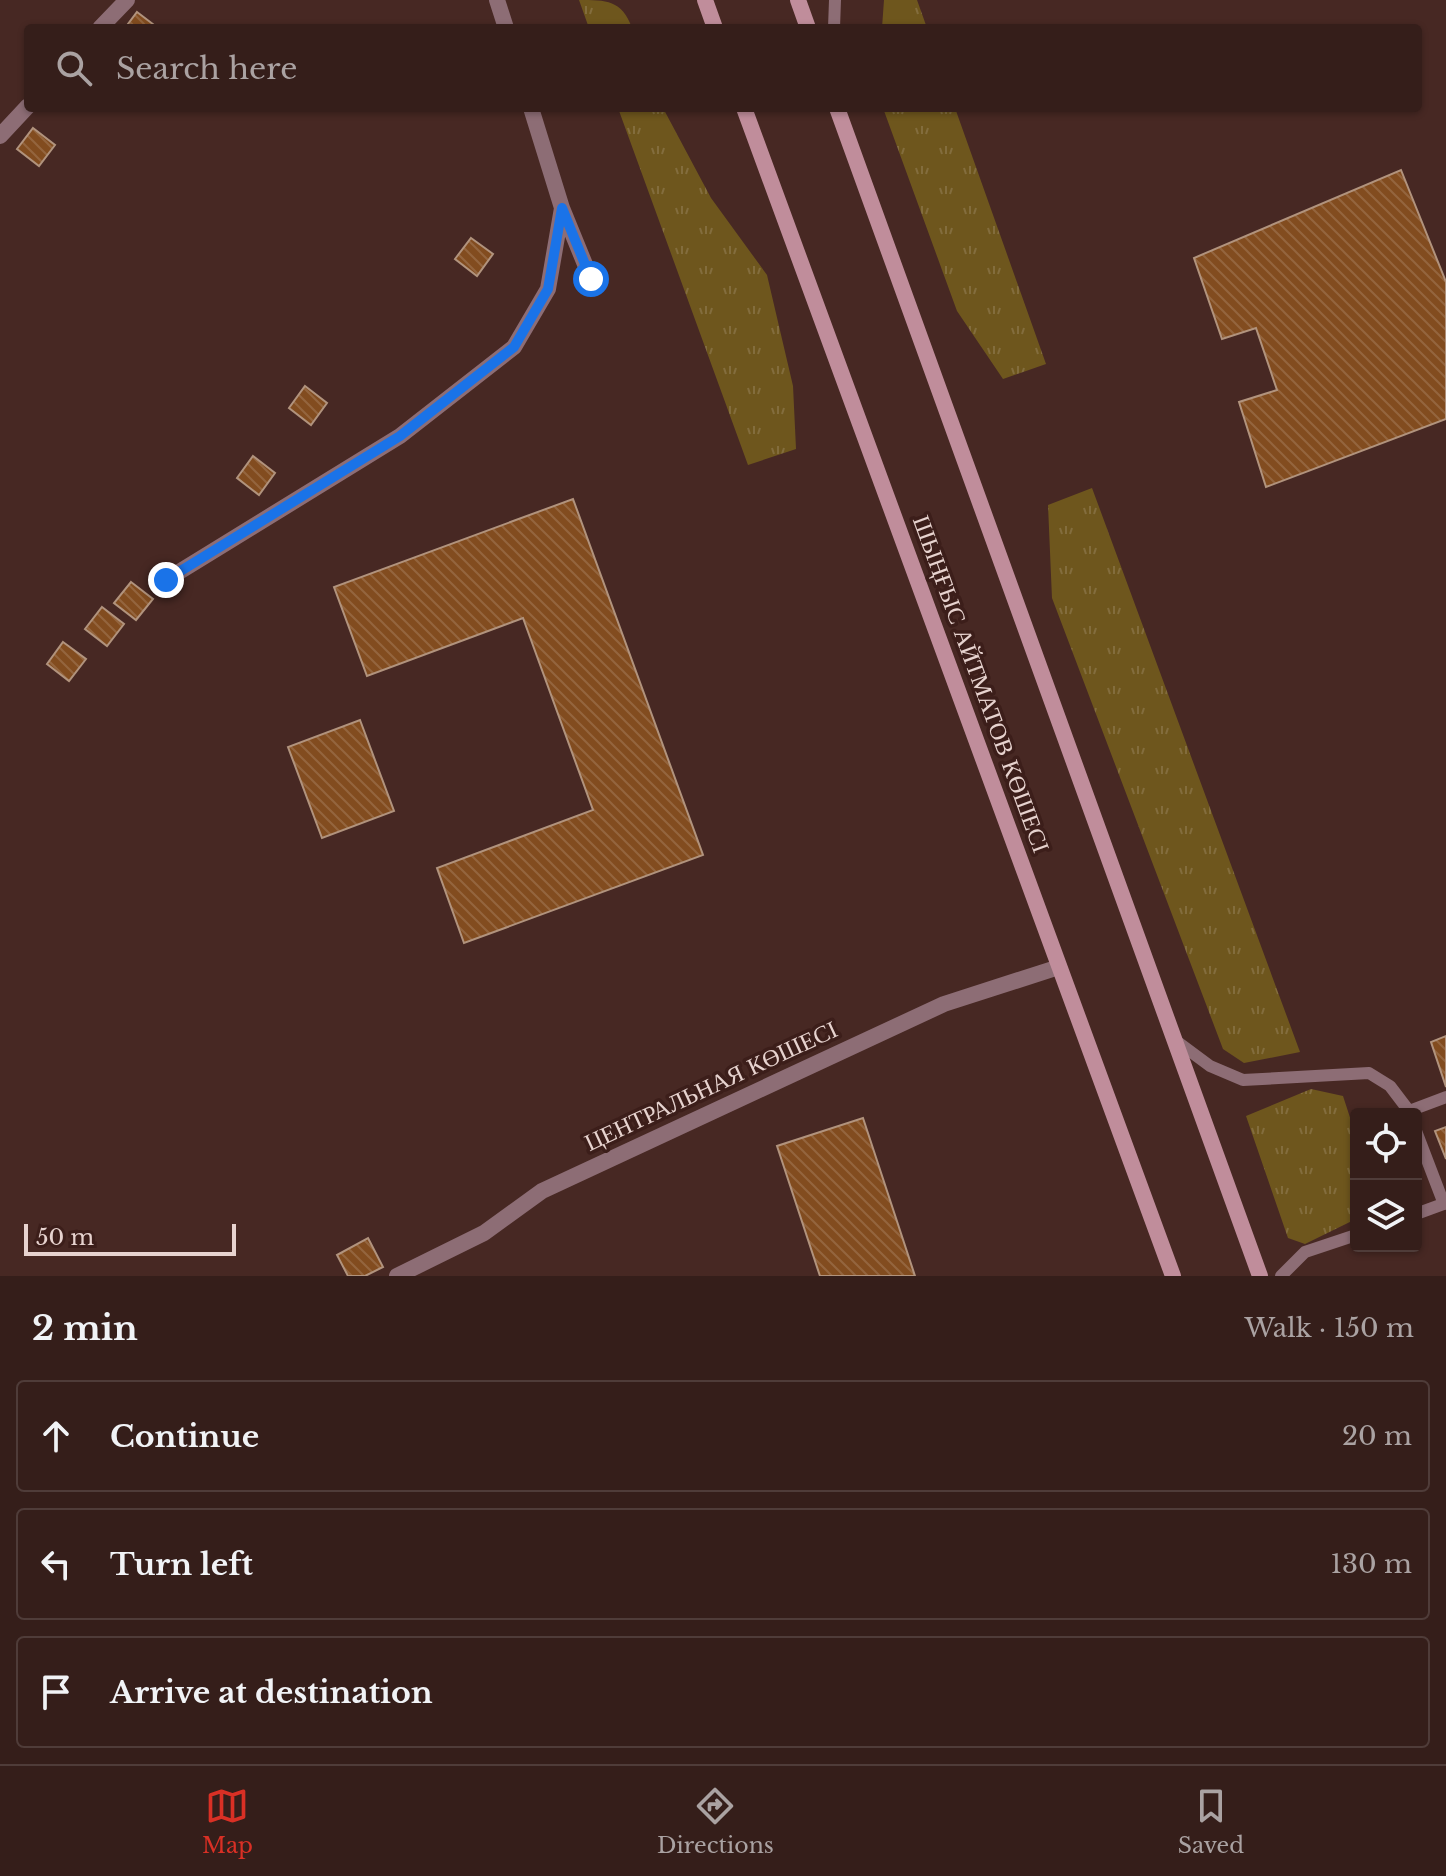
<!DOCTYPE html>
<html lang="en">
<head>
<meta charset="utf-8">
<style>
	:root { --surface:#351e1a; --page:#402b27; --text:#f1f3f6; --muted:#aaa2a2; --line:#4f3c39; --accent:#d93025 }
	body { margin:0; font-family:"Libre Baskerville",serif; background:var(--page); color:var(--text) }
	.controls { position:absolute; right:24px; bottom:24px; display:grid; overflow:hidden; border-radius:8px; box-shadow:0 2px 6px #0004 }
	.controls button { width:72px; height:72px; display:grid; place-items:center; padding:0; border:0; border-bottom:2px solid var(--line); background:var(--surface); color:var(--text); font:40px sans-serif }
	.scale { position:absolute; left:24px; bottom:20px; width:212px; box-sizing:border-box; padding-left:8px; border:4px solid #e7d3cf; border-top:0; font-size:22px; line-height:28px; white-space:nowrap; color:#e7d3cf; -webkit-text-stroke:6px #3c1e1a; paint-order:stroke }
	.stop { position:absolute; width:24px; height:24px; margin:-18px; border:6px solid #1a73e8; border-radius:50%; background:#fff }
	.stop.end { background:#1a73e8; border-color:#fff; box-shadow:0 2px 8px #0008 }
	.list { margin:0; padding:0; list-style:none }
	h2 { display:flex; justify-content:space-between; align-items:center; height:104px; margin:0; padding:0 32px; font-size:34px }
	h2 small { font-size:26px; font-weight:400; color:var(--muted) }
	.list li { display:grid; grid-template-columns:52px 1fr auto; gap:24px; align-items:center; box-sizing:border-box; height:112px; margin:0 16px 16px; padding:0 16px; border:2px solid var(--line); border-radius:8px }
	.list b { display:block; font-size:30px; white-space:nowrap }
	.list em { font-size:26px; font-style:normal; color:var(--muted) }
	.icon { flex:none; width:44px; height:44px; fill:none; stroke:currentColor; stroke-width:2; stroke-linecap:round; stroke-linejoin:round }
	.map { position:relative; flex:none; width:1446px; height:1276px; overflow:hidden }
	.search { position:absolute; background:var(--surface); box-shadow:0 2px 6px #0004; left:24px; right:24px; top:24px; height:88px; display:flex; align-items:center; gap:20px; box-sizing:border-box; padding:0 28px; border-radius:8px; color:var(--muted); font-size:30px }
	.sheet { height:488px; background:var(--surface) }
	nav { display:flex; justify-content:space-around; align-items:center; box-sizing:border-box; height:112px; border-top:2px solid var(--line); background:var(--surface); font-size:22px; color:var(--muted) }
	nav a { display:grid; justify-items:center; gap:4px }
	nav .on { color:var(--accent) }
	.map>svg:first-child { display:block }
	.grass { fill:url(#grass-tufts) }
	.building { fill:url(#building-back-hatch); stroke:#b1937d; stroke-width:2 }
	.lines { fill:none; stroke-linecap:round; stroke-linejoin:round }
	.service { stroke:#8d6d75; stroke-width:12 }
	.minor { stroke:#8d6d75; stroke-width:16 }
	.secondary { stroke:#c08d9b; stroke-width:16 }
	.route { stroke:#1a73e8; stroke-width:10 }
	.labels { text-anchor:middle; stroke-width:7; stroke-linejoin:round; paint-order:stroke }
	.street-label { font-size:24px; fill:#e7d3cf; stroke:#3c1e1a }
</style>
</head>
<body>
<div class="map">
<svg width="1446" height="1276" viewBox="0 0 1446 1276">
	<defs>
		<pattern id="grass-tufts" width="24" height="20" patternUnits="userSpaceOnUse" patternTransform="scale(2)"><rect width="24" height="20" fill="#6e561d"/><path d="M3 7l-1-3M5 7V3M7 7l1-3M15 17l-1-3M17 17v-4M19 17l1-3" fill="none" stroke="#836d3d"/></pattern>
		<pattern id="building-back-hatch" width="6" height="6" patternUnits="userSpaceOnUse" patternTransform="scale(2)"><rect width="6" height="6" fill="#824c1f"/><path d="M-1 5l2 2M0 0l6 6M5-1l2 2" fill="none" stroke="#94653e"/></pattern>
	</defs>
	<rect width="100%" height="100%" fill="#472823"/>
	<path class="grass" d="M579,0C606,0 622,0 632,28H589Z
		M884,0H917L927,28H882Z
		M618,108H663L711,198L767,275L793,386L796,449L748,465Z
		M883,108H955L1046,364L1003,379L957,311Z
		M1092,488L1300,1052L1244,1063L1223,1049L1052,598L1048,505Z
		M1311,1089L1343,1096L1356,1136V1219L1305,1244L1288,1238L1246,1116Z"/>
	<path class="building" d="M137,12L158,28H125Z
		M33,128L55,145L39,166L17,149Z
		M1401,170L1446,282V419L1266,487L1239,402L1277,390L1256,328L1222,339L1194,258Z
		M471,238L493,254L477,276L455,259Z
		M305,386L327,403L311,425L289,408Z
		M253,456L275,473L259,495L237,478Z
		M573,499L703,855L464,943L437,868L593,810L523,618L367,676L334,587Z
		M131,582L153,599L136,620L114,603Z
		M102,607L124,624L107,646L85,629Z
		M63,642L86,659L69,681L47,664Z
		M360,720L394,811L322,838L288,747Z
		M1446,1036V1087L1431,1042Z
		M863,1118L915,1276H820L777,1146Z
		M1446,1127V1159L1435,1131Z
		M368,1238L383,1267L365,1276H348L337,1255Z"/>
	<g class="lines">
		<path class="service" d="M834,28L835,0
			M1175,1040L1210,1066L1243,1080L1369,1073L1390,1086L1409,1111L1446,1097
			M1416,1131L1444,1204
			M1416,1214L1446,1203
			M1281,1276L1305,1252L1356,1235"/>
		<path class="minor" d="M497,0L506,28
			M100,28L127,0
			M531,108L562,208L591,279
			M0,136L28,106
			M166,580L400,436L514,347L548,289L562,208
			M397,1276L484,1233L542,1191L944,1004L1059,967"/>
		<path class="secondary" d="M705,0L715,28
			M798,0L808,28
			M744,108L1173,1276
			M837,108L1260,1276"/>
	</g>
	<g class="lines">
		<path class="route" d="M166,580L400,436L514,347L548,289L562,208L591,279"/>
	</g>
	<g class="labels">
		<g class="street-label">
			<text transform="translate(981 684) rotate(70)" y="8">ШЫҢҒЫС АЙТМАТОВ КӨШЕСІ</text>
			<text transform="translate(711 1086) rotate(-25)" y="8">ЦЕНТРАЛЬНАЯ КӨШЕСІ</text>
		</g>
	</g>
</svg>
<div class="controls">
<button><svg class="icon" aria-label="locate" viewBox="0 0 24 24"><circle cx="12" cy="12" r="6"/><path d="M12 2v4M12 18v4M2 12h4M18 12h4"/></svg></button>
<button><svg class="icon" aria-label="layers" viewBox="0 0 24 24"><path d="M12 4l9 5-9 5-9-5zM3 14l9 5 9-5"/></svg></button>
</div>
<div class="scale">50 m</div>
<div class="stop" style="left:591px;top:279px"></div>
<div class="stop end" style="left:166px;top:580px"></div>
<div class="search"><svg class="icon" aria-label="search" viewBox="0 0 24 24"><circle cx="10" cy="10" r="6"/><path d="M15 15l6 6"/></svg>Search here</div>
</div>
<section class="sheet">
<h2>2 min<small>Walk · 150 m</small></h2>
<ul class="list">
<li><svg class="icon" aria-label="ahead" viewBox="0 0 24 24"><path d="M12 20V5M6 11l6-6 6 6"/></svg><div><b>Continue</b></div><em>20 m</em></li>
<li><svg class="icon" aria-label="left" viewBox="0 0 24 24"><path d="M17 20v-9H6M10 6l-5 5 5 5"/></svg><div><b>Turn left</b></div><em>130 m</em></li>
<li><svg class="icon" aria-label="arrive" viewBox="0 0 24 24"><path d="M6 21V4h12l-3 4 3 4H6"/></svg><div><b>Arrive at destination</b></div></li>
</ul>
</section>
<nav>
<a class="on"><svg class="icon" aria-label="map" viewBox="0 0 24 24"><path d="M3 6l6-2 6 2 6-2v14l-6 2-6-2-6 2zM9 4v14M15 6v14"/></svg>Map</a>
<a><svg class="icon" aria-label="directions" viewBox="0 0 24 24"><path d="M12 3l9 9-9 9-9-9zM9 14v-3h6M13 9l2 2-2 2"/></svg>Directions</a>
<a><svg class="icon" aria-label="saved" viewBox="0 0 24 24"><path d="M7 4h10v16l-5-4-5 4z"/></svg>Saved</a>
</nav>
</body>
</html>
